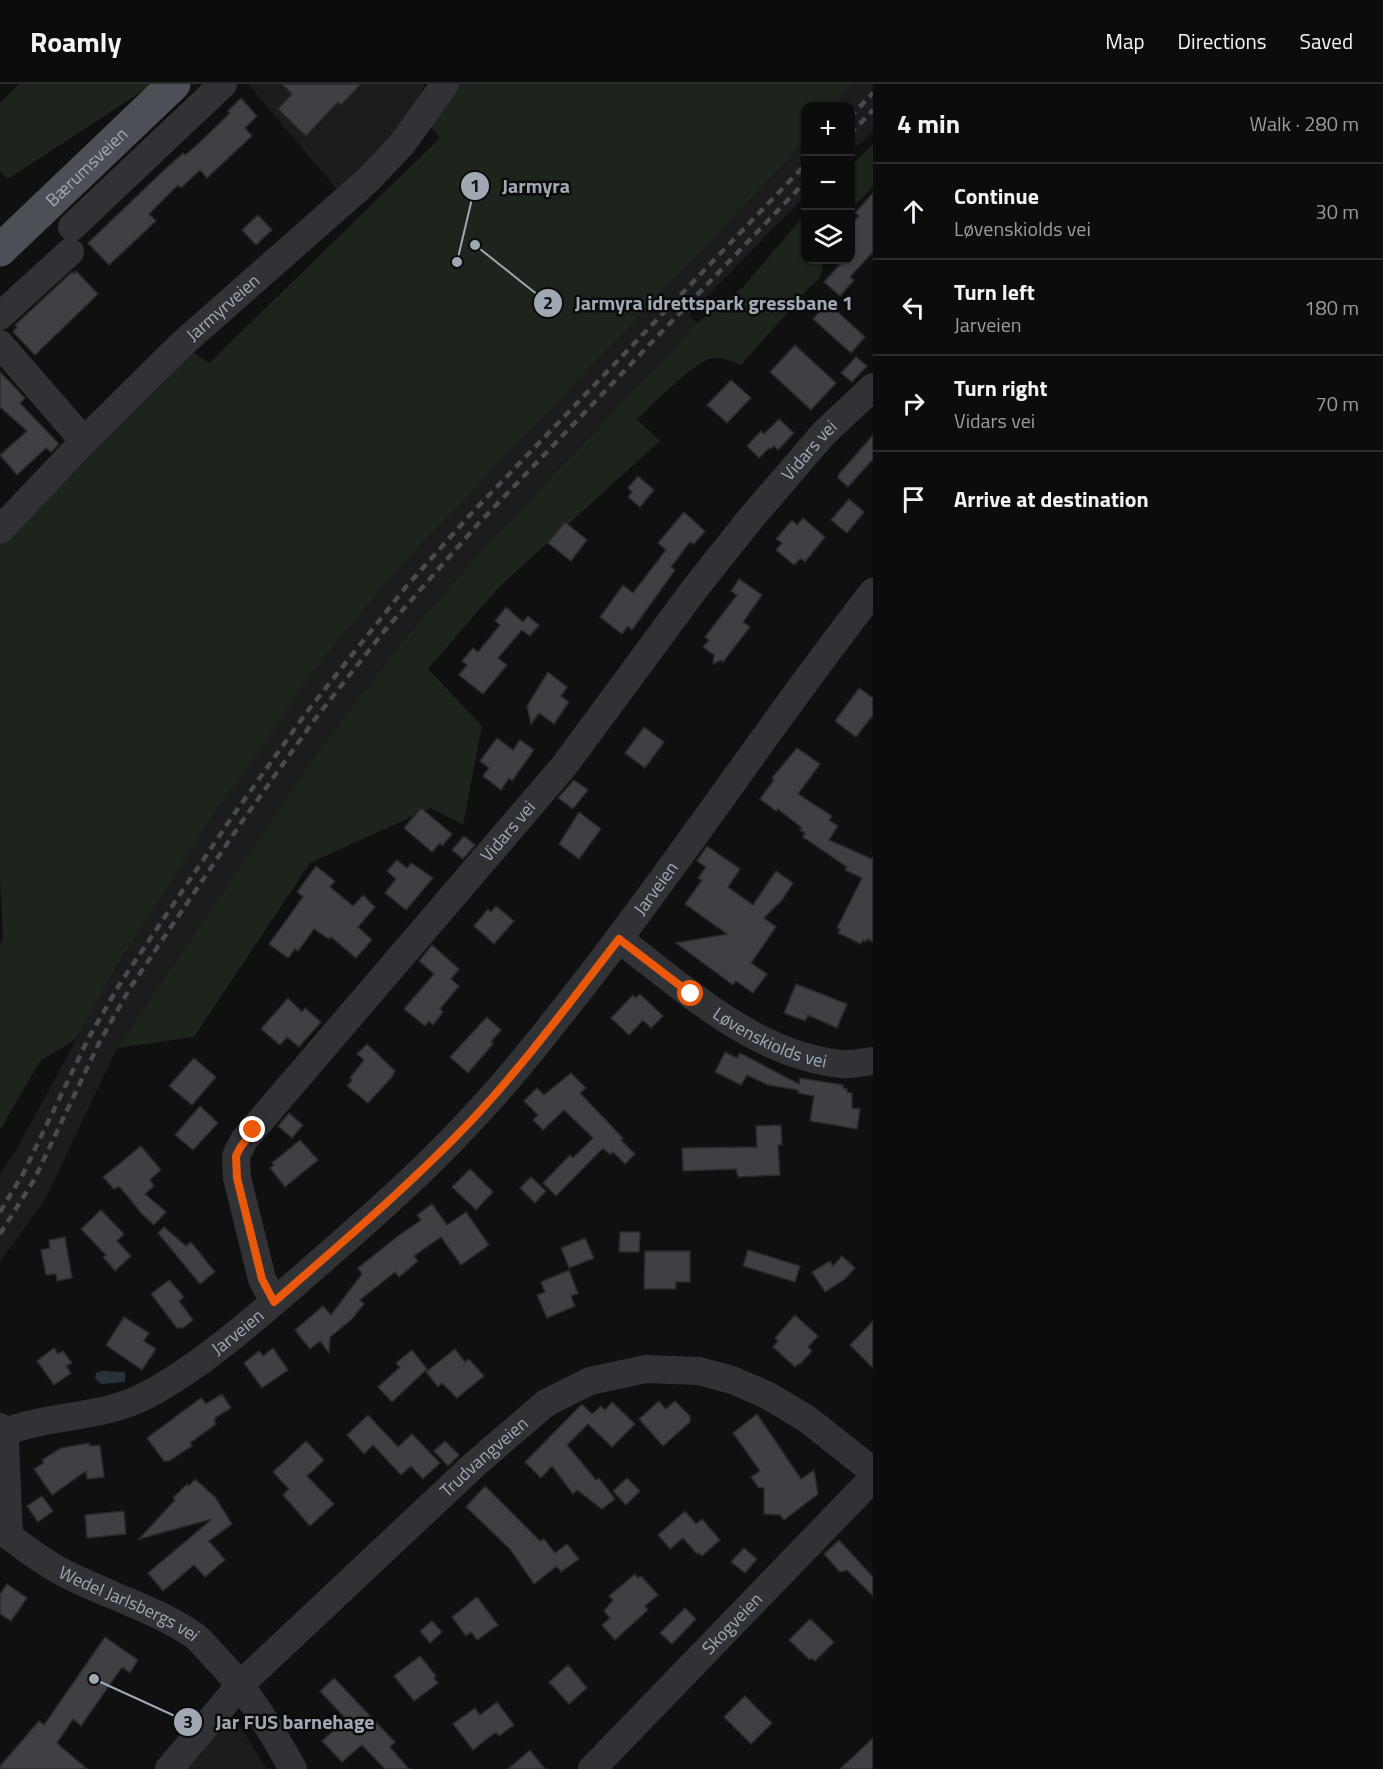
<!DOCTYPE html>
<html lang="en">
<head>
<meta charset="utf-8">
<style>
	:root { --surface:#0c0c0d; --page:#151516; --text:#f1f3f6; --muted:#9a9b9d; --line:#2c2c2e }
	body { margin:0; font-family:"Titillium Web",sans-serif; background:var(--page); color:var(--text) }
	.controls { position:absolute; right:18px; top:18px; display:grid; overflow:hidden; border-radius:12px; box-shadow:0 2px 4px #0004 }
	.controls button { width:54px; height:54px; display:grid; place-items:center; padding:0; border:0; border-bottom:2px solid var(--line); background:var(--surface); color:var(--text); font:30px sans-serif }
	.stop { position:absolute; width:18px; height:18px; margin:-14px; border:4px solid #ea580c; border-radius:50%; background:#fff }
	.stop.end { background:#ea580c; border-color:#fff; box-shadow:0 2px 6px #0008 }
	.list { margin:0; padding:0; list-style:none }
	h2 { display:flex; justify-content:space-between; align-items:center; height:78px; margin:0; padding:0 24px; font-size:26px }
	h2 small { font-size:20px; font-weight:400; color:var(--muted) }
	.list li { display:grid; grid-template-columns:39px 1fr auto; gap:18px; align-items:center; box-sizing:border-box; height:96px; padding:0 24px; border-top:2px solid var(--line) }
	.list b { display:block; font-size:22px; white-space:nowrap }
	.list p { margin:0; font-size:20px; white-space:nowrap; color:var(--muted) }
	.list em { font-size:20px; font-style:normal; color:var(--muted) }
	.icon { flex:none; width:33px; height:33px; fill:none; stroke:currentColor; stroke-width:2; stroke-linecap:round; stroke-linejoin:round }
	.map { position:relative; flex:none; width:873px; height:1685px; overflow:hidden }
	header { display:flex; align-items:center; gap:36px; box-sizing:border-box; height:84px; padding:0 30px; background:var(--surface); border-bottom:2px solid var(--line) }
	header strong { font-size:28px }
	nav { display:flex; gap:33px; margin-inline-start:auto; font-size:21px }
	main { display:flex }
	aside { flex:1; background:var(--surface) }
	.map>svg:first-child { display:block }
	.built { fill:#1c1c1e }
	.green { fill:#1c241c }
	.water { fill:#283337 }
	.building { fill:#3e4044; stroke:#2a2a2d; stroke-width:1.5 }
	.lines { fill:none; stroke-linecap:round; stroke-linejoin:round }
	.minor { stroke:#313236; stroke-width:28 }
	.major { stroke:#4c5056; stroke-width:33 }
	.rail { stroke:#474b4f; stroke-width:4.5; stroke-dasharray:8 6; stroke-linecap:butt }
	.route { stroke:#ea580c; stroke-width:8 }
	.labels { text-anchor:middle; stroke-width:5; stroke-linejoin:round; paint-order:stroke }
	.street-label { font-size:18px; fill:#a0a9b3; stroke:#0b0b0c }
	.leader { fill:none; stroke:#a0a9b3; stroke-width:2 }
	.callout-dot { fill:#a0a9b3; stroke:#0b0b0c; stroke-width:2 }
	.mark-label { font-size:18px; text-anchor:middle; font-weight:bold; fill:#111 }
	.callout-label { font-size:20px; text-anchor:middle; font-weight:bold; fill:#a0a9b3; stroke:#0b0b0c; stroke-width:5; stroke-linejoin:round; paint-order:stroke }
</style>
</head>
<body>
<header>
<strong>Roamly</strong>
<nav><a>Map</a><a>Directions</a><a>Saved</a></nav>
</header>
<main>
<div class="map">
<svg width="873" height="1685" viewBox="0 0 873 1685">
	<rect width="100%" height="100%" fill="#101011"/>
	<path class="built" d="M248,0H425L402,44L340,109Z
		M852,0H873V48L851,67L850,22H835Z
		M805,58V112L689,231L697,239L474,475L401,559L317,669L117,964L46,1114L0,1178V1090L18,1063L96,919L156,820L214,730L257,672L311,590L393,489Z
		M232,1630L267,1685H187Z"/>
	<path class="green" d="M19,0H153L8,95L0,87V19Z
		M454,0H852L835,22H806L805,58L393,490L311,590L257,672L214,730L118,881L76,955L40,977L0,1046V862L3,853L0,794V446L182,260L209,279L440,54L427,38Z
		M873,60V103L851,125V82Z
		M805,130L806,176H820L823,183L819,195L807,206L741,281C731,277 720,272 709,275C695,278 650,323 637,335L660,357L499,503L428,585L482,642L463,741L431,724L310,779L194,953L117,964L317,669L401,559L474,475L697,239L743,203Z"/>
	<path class="water" d="M101,1287L125,1288V1298L101,1300L95,1294L96,1289Z"/>
	<path class="building" d="M282,0H361L341,21L338,18L306,52L278,25L292,10Z
		M241,14L257,32L245,44L252,52L207,94L200,86L181,104L178,101L149,130L156,137L109,181L88,159L162,88L183,69L185,71L197,61L230,29L228,27Z
		M873,109V168L850,193L854,196L840,212L824,198L844,176H850V141L859,132L855,129Z
		M258,131L272,146L256,161L242,146Z
		M76,187L98,210L35,271L13,248L17,243L15,241L72,188L74,190Z
		M828,219L865,253L851,269L813,235Z
		M795,261L836,299L811,326L770,288Z
		M856,273L867,282L852,298L841,289Z
		M0,288L25,314L20,319L59,360L51,368L46,364L17,391L0,371L27,347L0,323Z
		M731,296L751,314L727,339L707,321Z
		M779,335L794,349L778,366L774,362L770,365L769,364L759,374L747,362L761,347L764,350Z
		M873,351V375L848,403L838,394L839,390Z
		M638,392L654,406L640,423L628,413L632,408L628,404Z
		M849,415L864,428L847,449L831,436Z
		M684,428L705,447L694,460L690,458L671,483L675,486L632,546L628,542L622,550L600,533L623,501L633,509L666,466L658,459Z
		M803,434L825,453L805,478L801,474L794,481L776,466L782,459L776,455L792,436L797,441Z
		M565,438L587,456L571,477L548,459Z
		M739,495L762,511L743,538L750,543L723,578L721,576L713,580L714,571L703,563L709,556L705,553L737,511L731,507Z
		M506,523L523,538L528,532L539,541L530,552L522,546L498,574L507,581L483,610L459,591L467,581L462,577L473,564L478,568L500,541L495,537Z
		M548,588L567,603L561,612L569,618L554,640L539,629L531,640L527,622Z
		M859,604L873,614V631L856,653L835,637Z
		M644,643L664,658L645,684L625,669Z
		M497,654L513,666L520,656L534,666L512,697L509,694L501,706L483,692L489,684L480,677Z
		M797,664L820,680L798,710L832,732L829,736L838,742L829,756L872,775L873,773V858L867,855L866,858L863,856L861,860L838,849L840,845L837,844L862,794L845,786L847,783L803,753L805,749L800,746L802,744L778,725L776,727L760,715L774,696L772,694Z
		M574,696L588,706L573,725L558,714Z
		M421,724L452,750L442,762L440,759L432,768L404,744Z
		M579,728L601,745L579,775L559,760Z
		M464,752L475,761L463,775L452,766Z
		M707,762L740,785L728,803L753,821L776,787L793,799L782,816L764,834L776,843L751,879L767,890L753,909L736,897L733,901L676,859L727,850L685,820L702,796L698,794L706,783L697,777Z
		M397,776L407,784L411,779L433,794L406,826L385,809L396,795L387,787Z
		M316,782L335,797L330,803L353,822L363,811L375,823L358,843L372,856L356,874L331,853L329,855L314,845L298,867L295,865L288,874L269,860L303,813L297,808Z
		M496,822L514,837L494,860L474,842L488,825L491,828Z
		M432,861L459,885L451,895L459,902L440,925L443,928L433,941L429,937L425,942L404,925L434,890L419,877Z
		M796,900L847,920L837,944L808,931L805,937L784,929Z
		M640,910L663,932L651,944L643,936L629,951L611,934L633,911L636,914Z
		M288,914L302,928L305,924L321,938L299,963L287,953L280,961L261,945Z
		M487,933L501,946L491,958L493,960L468,989L450,973Z
		M367,960L395,987L392,993L368,1019L347,1002L352,996L350,994L364,976L357,970Z
		M725,968L737,974L740,969L799,1000L800,994L843,1001V1004L847,1005V1008L852,1009V1024L860,1025L857,1045L810,1037L814,1012L798,1009V1006L768,1001L747,991L741,1001L715,988Z
		M194,974L216,993L192,1021L169,1002Z
		M571,989L586,1004L580,1009L623,1054L621,1056L635,1070L625,1080L613,1068L610,1071L603,1064L556,1112L543,1099L570,1071L573,1074L593,1054L564,1026L543,1046L533,1036L538,1031L524,1017L537,1004L544,1011Z
		M200,1022L218,1039L193,1066L175,1051Z
		M289,1029L303,1041L292,1054L278,1042Z
		M781,1041L782,1061H778L780,1091L738,1093L736,1085L683,1087L682,1064L757,1063L756,1042Z
		M300,1056L318,1076L285,1103L270,1084L274,1081L272,1079Z
		M141,1062L161,1086L150,1096L154,1102L145,1110L166,1128L154,1141L142,1130L119,1102L114,1105L103,1093Z
		M470,1085L493,1108L476,1126L452,1103Z
		M531,1093L546,1107L535,1119L520,1104Z
		M432,1120L447,1141L466,1128L489,1161L461,1181L441,1153L414,1172L418,1177L399,1193L395,1188L360,1216L364,1220L352,1235L330,1253L329,1269L320,1257L310,1265L295,1246L323,1222L331,1231L362,1190L358,1184L398,1152L421,1136L417,1131Z
		M101,1126L124,1150L117,1157L131,1172L115,1187L103,1173L106,1171L81,1145Z
		M164,1143L186,1162L191,1158L215,1188L200,1200L158,1149Z
		M620,1148H640L639,1168H619Z
		M65,1153L72,1194L57,1197L56,1190L46,1191L41,1166L50,1164L49,1156Z
		M585,1154L594,1174L569,1184L561,1164Z
		M748,1166L800,1182L795,1198L743,1182Z
		M645,1167H690V1198H676V1205H644Z
		M842,1172L855,1184L845,1195L825,1208L812,1188L830,1177L833,1182Z
		M569,1186L578,1209L571,1212L575,1222L547,1234L537,1211L545,1208L541,1198Z
		M169,1196L184,1213L179,1217L193,1236L183,1244H177L151,1210Z
		M795,1231L818,1252L808,1263L812,1267L800,1280L799,1279L795,1283L773,1263L778,1257L775,1254Z
		M124,1233L149,1249L144,1257L156,1265L142,1286L106,1261Z
		M873,1237V1284L850,1261Z
		M54,1264L58,1270L63,1267L72,1279L66,1282L71,1289L54,1301L37,1277Z
		M273,1264L288,1286L262,1304L244,1279L259,1267L263,1272Z
		M455,1265L465,1278L469,1275L484,1292L457,1314L442,1299L438,1303L426,1288Z
		M412,1266L427,1285L392,1318L378,1303L400,1283L396,1279Z
		M222,1310L231,1324L215,1334L216,1335L214,1337L216,1340L190,1359L192,1362L169,1377H164L147,1354L201,1314L206,1320Z
		M659,1317L666,1325L675,1317L690,1332V1338L663,1362L639,1335Z
		M612,1318L635,1340L612,1363L588,1340L567,1361L596,1396L599,1394L615,1415L602,1425L577,1406L573,1410L552,1382L541,1394L525,1378L582,1320L592,1330L601,1322L605,1326Z
		M757,1330L801,1395L814,1386L818,1410L784,1436L780,1431L764,1430V1404L758,1403L751,1393L760,1387L733,1349Z
		M368,1331L398,1363L412,1350L440,1379L423,1395L411,1382L401,1391L373,1361L364,1370L347,1351Z
		M306,1357L324,1376L307,1392L334,1420L310,1442L283,1411L289,1405L273,1388Z
		M445,1357L459,1371L448,1382L434,1367Z
		M89,1359V1362L100,1361L104,1393L87,1395L86,1387L52,1411L34,1385L44,1379L42,1376L61,1364Z
		M627,1394L640,1407L626,1421L613,1407Z
		M195,1395L215,1413L232,1440L209,1457L225,1476L205,1493L194,1481L163,1507L148,1489L212,1435L139,1455L175,1416L173,1414L187,1400L189,1402Z
		M485,1402L540,1457L544,1455L555,1469L567,1460L579,1475L561,1488L557,1482L534,1500L510,1465L466,1423Z
		M42,1412L53,1427L38,1438L27,1422Z
		M124,1427L126,1450L87,1454L85,1431Z
		M685,1427L696,1440L702,1435L720,1456L702,1472L699,1469L697,1470L683,1454L670,1465L658,1451Z
		M839,1456L873,1493V1512L847,1486L840,1488L824,1470Z
		M744,1464L757,1475L745,1489L731,1478Z
		M635,1490L638,1494L641,1492L658,1511L645,1522L648,1526L615,1556L602,1541L610,1534L604,1527L613,1516L609,1512Z
		M7,1500L27,1514L11,1537L0,1530V1510Z
		M477,1513L498,1541L477,1556L471,1548L466,1552L452,1533Z
		M685,1524L696,1535L672,1560L660,1549Z
		M810,1535L834,1558L815,1577L812,1574L810,1576L789,1556Z
		M432,1537L442,1548L430,1559L420,1547Z
		M105,1553L138,1576L130,1589L122,1583L81,1642L73,1635L57,1659L87,1685H0V1682L39,1637L44,1641Z
		M420,1572L436,1592L434,1594L438,1599L414,1617L394,1592Z
		M568,1581L587,1604L569,1620L549,1598Z
		M334,1594L395,1658L390,1663L409,1685H385L362,1661L342,1678L322,1657L346,1635L320,1607Z
		M745,1612L772,1639L751,1660L724,1633Z
		M497,1618L514,1641L499,1652L496,1648L473,1666L453,1640L475,1624L480,1631Z
		M873,1654V1685H840Z
		M530,1666L545,1685H508Z"/>
	<g class="lines">
		<g class="minor">
			<path d="M72,143L223,0"/>
			<path d="M0,232L70,168"/>
			<path d="M0,260L84,357"/>
			<path id="s1" d="M0,446L84,357L182,260L368,96L402,60L445,0"/>
			<path id="s2" d="M619,855C685,905 755,971 841,980C851,981 863,978 873,977"/>
			<path id="s3" d="M274,1218L262,1195L237,1094L236,1072L244,1056L564,682L696,503L751,434L824,349L873,303"/>
			<path id="s4" d="M0,1343L5,1358L9,1452C26,1465 43,1478 62,1488C106,1511 154,1524 195,1552C202,1558 208,1565 214,1572C247,1605 270,1644 293,1685"/>
			<path id="s5" d="M3,1349C49,1330 102,1335 147,1311C207,1279 267,1224 319,1179C371,1133 422,1089 469,1038C509,996 545,950 581,904C682,775 772,637 873,508"/>
			<path id="s6" d="M169,1685L241,1600L475,1380L546,1319L590,1297L646,1285L699,1287L732,1296L767,1311L807,1335L873,1387"/>
			<path id="s7" d="M592,1685L873,1394"/>
		</g>
		<path class="major" id="s8" d="M0,166L174,0"/>
		<path class="rail" d="M850,33L873,9
			M850,50L873,26
			M0,1128L23,1090L88,955L121,898L232,733L306,629L405,504L469,432L806,80
			M0,1150L34,1096L99,959L130,904L241,739L315,635L385,546L478,440L806,97"/>
	</g>
	<g class="lines">
		<path class="route" d="M253,1046L240,1064L236,1072L237,1094L262,1195L274,1218C340,1160 408,1103 469,1039C523,982 570,918 619,855L691,910"/>
	</g>
	<g class="labels">
		<g class="street-label">
			<text dy="6" stroke="none"><textPath href="#s8" startOffset="120">Bærumsveien</textPath></text>
			<text dy="6" stroke="none"><textPath href="#s1" startOffset="315">Jarmyrveien</textPath></text>
			<text dy="6" stroke="none"><textPath href="#s3" startOffset="1062">Vidars vei</textPath></text>
			<text dy="6" stroke="none"><textPath href="#s3" startOffset="576">Vidars vei</textPath></text>
			<text dy="6" stroke="none"><textPath href="#s5" startOffset="872">Jarveien</textPath></text>
			<text dy="6" stroke="none"><textPath href="#s2" startOffset="182">Løvenskiolds vei</textPath></text>
			<text dy="6" stroke="none"><textPath href="#s5" startOffset="260">Jarveien</textPath></text>
			<text dy="6" stroke="none"><textPath href="#s6" startOffset="444">Trudvangveien</textPath></text>
			<text dy="6" stroke="none"><textPath href="#s4" startOffset="248">Wedel Jarlsbergs vei</textPath></text>
			<text dy="6" stroke="none"><textPath href="#s7" startOffset="202">Skogveien</textPath></text>
		</g>
	</g>
	<path class="leader" d="M457 178L475 102M475 161L548 219M94 1595L188 1638"/>
	<g class="callout-dot">
		<circle cx="457" cy="178" r="6"/>
		<circle cx="475" cy="161" r="6"/>
		<circle cx="94" cy="1595" r="6"/>
		<circle cx="475" cy="102" r="15"/>
		<circle cx="548" cy="219" r="15"/>
		<circle cx="188" cy="1638" r="15"/>
	</g>
	<g class="mark-label">
		<text x="475" y="108">1</text>
		<text x="548" y="225">2</text>
		<text x="188" y="1644">3</text>
	</g>
	<g class="callout-label">
		<text x="536" y="109">Jarmyra</text>
		<text x="714" y="226">Jarmyra idrettspark gressbane 1</text>
		<text x="295" y="1645">Jar FUS barnehage</text>
	</g>
</svg>
<div class="controls">
<button>+</button>
<button>−</button>
<button><svg class="icon" aria-label="layers" viewBox="0 0 24 24"><path d="M12 4l9 5-9 5-9-5zM3 14l9 5 9-5"/></svg></button>
</div>
<div class="stop" style="left:691px;top:910px"></div>
<div class="stop end" style="left:253px;top:1046px"></div>
</div>
<aside>
<h2>4 min<small>Walk · 280 m</small></h2>
<ul class="list">
<li><svg class="icon" aria-label="ahead" viewBox="0 0 24 24"><path d="M12 20V5M6 11l6-6 6 6"/></svg><div><b>Continue</b><p>Løvenskiolds vei</p></div><em>30 m</em></li>
<li><svg class="icon" aria-label="left" viewBox="0 0 24 24"><path d="M17 20v-9H6M10 6l-5 5 5 5"/></svg><div><b>Turn left</b><p>Jarveien</p></div><em>180 m</em></li>
<li><svg class="icon" aria-label="right" viewBox="0 0 24 24"><path d="M7 20v-9h11M14 6l5 5-5 5"/></svg><div><b>Turn right</b><p>Vidars vei</p></div><em>70 m</em></li>
<li><svg class="icon" aria-label="arrive" viewBox="0 0 24 24"><path d="M6 21V4h12l-3 4 3 4H6"/></svg><div><b>Arrive at destination</b></div></li>
</ul>
</aside>
</main>
</body>
</html>
